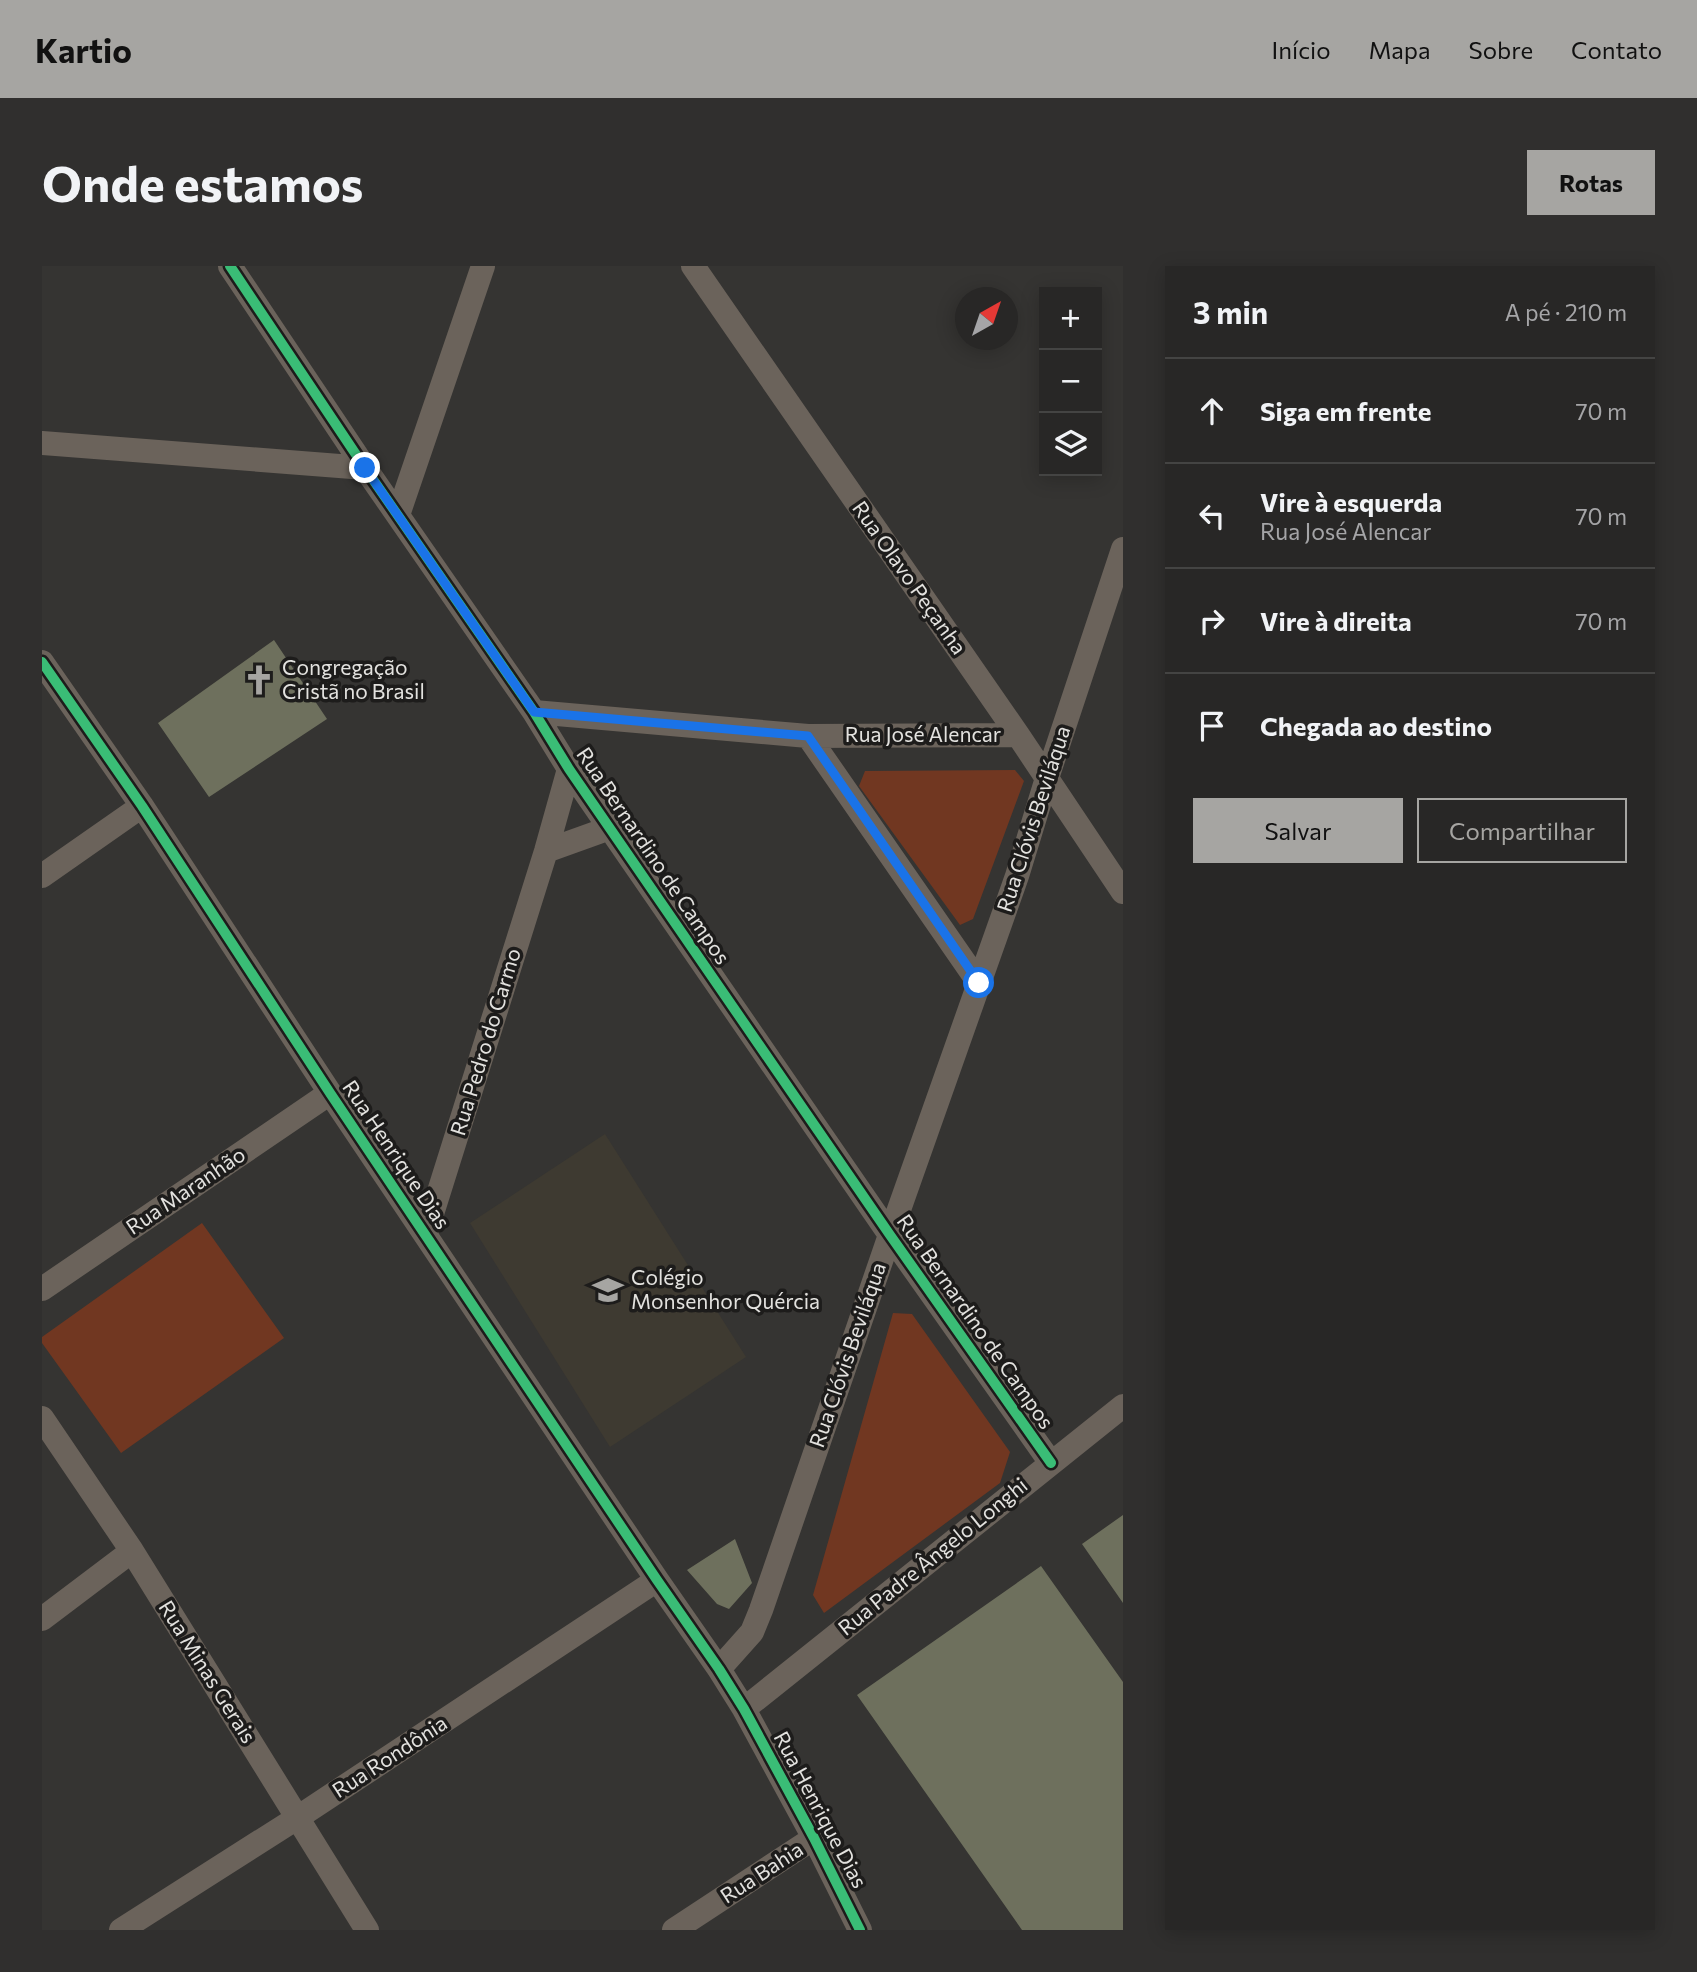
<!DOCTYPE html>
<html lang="pt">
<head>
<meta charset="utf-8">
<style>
	:root { --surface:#282726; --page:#302f2e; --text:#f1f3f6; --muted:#a5a5a7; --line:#444443; --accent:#a6a5a2 }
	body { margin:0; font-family:Commissioner,sans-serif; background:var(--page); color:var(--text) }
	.controls { position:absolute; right:21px; top:21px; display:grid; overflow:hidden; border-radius:0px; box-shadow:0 4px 18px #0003 }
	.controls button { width:63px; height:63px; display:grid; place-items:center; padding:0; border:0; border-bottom:2px solid var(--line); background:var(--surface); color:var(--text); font:35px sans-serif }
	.compass { position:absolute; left:913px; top:21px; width:63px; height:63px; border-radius:50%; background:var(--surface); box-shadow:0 4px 18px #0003; rotate:40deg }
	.stop { position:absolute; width:21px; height:21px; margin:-16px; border:5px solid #1a73e8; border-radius:50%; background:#fff }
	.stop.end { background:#1a73e8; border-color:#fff; box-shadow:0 2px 7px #0008 }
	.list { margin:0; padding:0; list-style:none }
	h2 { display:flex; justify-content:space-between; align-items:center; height:91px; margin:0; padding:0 28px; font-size:30px }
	h2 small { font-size:23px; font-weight:400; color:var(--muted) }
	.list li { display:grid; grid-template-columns:46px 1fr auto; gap:21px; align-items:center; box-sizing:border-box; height:105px; padding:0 28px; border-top:2px solid var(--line) }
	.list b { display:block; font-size:26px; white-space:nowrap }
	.list p { margin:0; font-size:23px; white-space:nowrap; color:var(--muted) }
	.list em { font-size:23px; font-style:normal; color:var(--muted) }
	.actions { display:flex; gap:14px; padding:21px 28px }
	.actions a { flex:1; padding:16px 0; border:2px solid var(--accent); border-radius:0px; text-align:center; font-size:24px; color:var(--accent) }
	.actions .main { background:var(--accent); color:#111 }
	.icon { flex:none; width:38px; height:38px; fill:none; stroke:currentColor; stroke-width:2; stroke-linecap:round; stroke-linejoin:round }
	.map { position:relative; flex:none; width:1081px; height:1664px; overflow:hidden; border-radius:0px }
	header { display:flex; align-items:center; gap:42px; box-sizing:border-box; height:98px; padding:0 35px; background:var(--accent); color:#111 }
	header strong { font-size:33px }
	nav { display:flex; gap:38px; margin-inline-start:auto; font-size:24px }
	.intro { display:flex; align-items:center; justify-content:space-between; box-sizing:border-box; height:168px; padding:0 42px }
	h1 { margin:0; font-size:49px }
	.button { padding:18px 32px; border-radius:0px; background:var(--accent); color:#111; font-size:24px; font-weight:700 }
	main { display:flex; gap:42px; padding:0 42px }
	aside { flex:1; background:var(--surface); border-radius:0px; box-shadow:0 4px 18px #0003 }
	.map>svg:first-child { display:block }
	.built { fill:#3e3a31 }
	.green { fill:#713721 }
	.building { fill:#6e705d }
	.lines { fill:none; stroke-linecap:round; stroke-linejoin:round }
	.minor { stroke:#6b635b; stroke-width:24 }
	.cycleway-casing { stroke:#1d1c1b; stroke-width:15 }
	.cycleway { stroke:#3abd76; stroke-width:10 }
	.route { stroke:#1a73e8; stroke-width:9 }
	.labels { text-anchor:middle; stroke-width:7; stroke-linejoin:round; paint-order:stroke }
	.street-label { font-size:21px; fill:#e3e2df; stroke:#1d1c1b }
	.poi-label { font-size:21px; fill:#e3e2df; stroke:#1d1c1b; text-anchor:start }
</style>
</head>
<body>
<header>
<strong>Kartio</strong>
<nav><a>Início</a><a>Mapa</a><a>Sobre</a><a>Contato</a></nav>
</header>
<div class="intro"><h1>Onde estamos</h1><a class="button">Rotas</a></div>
<main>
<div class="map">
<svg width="1081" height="1664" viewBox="0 0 1081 1664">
	<rect width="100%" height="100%" fill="#353432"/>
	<path class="built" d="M563,868L704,1091L568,1181L428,957Z"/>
	<path class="green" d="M973,504L982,515L931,653L918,659L817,520L823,505Z
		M160,957L242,1072L79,1187L0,1077V1071Z
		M851,1047L870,1048L968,1186L958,1217L782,1347L771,1329Z"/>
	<path class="building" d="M232,374L285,453L167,531L116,457Z
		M1081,1249V1337L1040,1278Z
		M693,1273L710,1317L687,1343L675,1338L645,1304Z
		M999,1300L1081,1416V1664H980L815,1429Z"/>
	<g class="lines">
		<path class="minor" d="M188,0L323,202L492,446L527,503L848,969L1009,1197
			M651,0L976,469L1081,626
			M0,177L323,202
			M356,249L441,0
			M0,396L100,540L288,827L615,1314L677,1403L702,1443L772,1572L818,1664
			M492,446L766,470L976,469
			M766,470L937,717
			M504,585L568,562
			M0,610L100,540
			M384,967L504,585L527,503
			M0,1023L288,827
			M0,1152L90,1285L325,1664
			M0,1353L90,1285
			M677,1403L710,1366L719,1344L848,969L975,610L1005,512L1081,283
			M702,1443L1081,1140
			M79,1664L255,1552L615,1314
			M632,1664L772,1572"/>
		<g class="cycleway-casing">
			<path id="cycleway" d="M188,0L323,202L492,446L527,503L848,969L1009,1197
				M0,396L100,540L288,827L615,1314L677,1403L702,1443L772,1572L818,1664"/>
		</g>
		<use href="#cycleway" class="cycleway"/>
	</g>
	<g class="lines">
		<path class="route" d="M323,202L492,446L766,470L937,717"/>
	</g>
	<defs>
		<g id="church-bare" transform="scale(2.415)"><path d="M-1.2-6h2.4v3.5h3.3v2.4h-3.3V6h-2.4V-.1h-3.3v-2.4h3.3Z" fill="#a6a5a2" stroke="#1d1c1b" stroke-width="2.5" paint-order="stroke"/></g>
		<g id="school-bare" transform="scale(2.415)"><path d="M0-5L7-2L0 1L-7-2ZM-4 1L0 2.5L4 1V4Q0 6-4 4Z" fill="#a6a5a2" stroke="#1d1c1b" stroke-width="2.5" paint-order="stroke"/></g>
	</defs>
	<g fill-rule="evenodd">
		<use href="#church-bare" x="217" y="414"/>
		<use href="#school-bare" x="566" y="1024"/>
	</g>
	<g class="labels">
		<g class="street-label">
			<text transform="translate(867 312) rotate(55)" y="7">Rua Olavo Peçanha</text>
			<text x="881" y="476">Rua José Alencar</text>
			<text transform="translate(992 553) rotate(-72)" y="7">Rua Clóvis Beviláqua</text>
			<text transform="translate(611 590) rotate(56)" y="7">Rua Bernardino de Campos</text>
			<text transform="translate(444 776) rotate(-73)" y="7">Rua Pedro do Carmo</text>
			<text transform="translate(354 889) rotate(56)" y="7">Rua Henrique Dias</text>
			<text transform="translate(144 925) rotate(-34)" y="7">Rua Maranhão</text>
			<text transform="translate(933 1056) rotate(55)" y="7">Rua Bernardino de Campos</text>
			<text transform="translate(806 1089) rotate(-71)" y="7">Rua Clóvis Beviláqua</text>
			<text transform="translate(891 1291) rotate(-39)" y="7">Rua Padre Ângelo Longhi</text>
			<text transform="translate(165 1406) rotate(58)" y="7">Rua Minas Gerais</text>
			<text transform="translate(348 1491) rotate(-33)" y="7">Rua Rondônia</text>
			<text transform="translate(778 1544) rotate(62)" y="7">Rua Henrique Dias</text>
			<text transform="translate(720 1607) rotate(-33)" y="7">Rua Bahia</text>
		</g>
		<g class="poi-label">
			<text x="240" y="409">Congregação<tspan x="240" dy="24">Cristã no Brasil</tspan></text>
			<text x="589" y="1019">Colégio<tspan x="589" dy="24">Monsenhor Quércia</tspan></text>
		</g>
	</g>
</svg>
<div class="controls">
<button>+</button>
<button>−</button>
<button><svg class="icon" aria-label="layers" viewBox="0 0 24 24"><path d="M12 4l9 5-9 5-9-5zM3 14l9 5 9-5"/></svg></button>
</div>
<svg class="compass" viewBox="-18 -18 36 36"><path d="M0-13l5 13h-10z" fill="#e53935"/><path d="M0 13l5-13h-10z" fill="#a5a5a7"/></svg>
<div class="stop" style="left:937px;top:717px"></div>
<div class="stop end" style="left:323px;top:202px"></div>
</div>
<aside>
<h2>3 min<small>A pé · 210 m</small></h2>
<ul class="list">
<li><svg class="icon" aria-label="ahead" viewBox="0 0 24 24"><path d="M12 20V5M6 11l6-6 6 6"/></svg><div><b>Siga em frente</b></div><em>70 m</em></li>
<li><svg class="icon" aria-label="left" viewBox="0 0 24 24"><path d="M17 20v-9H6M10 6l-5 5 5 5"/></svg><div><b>Vire à esquerda</b><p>Rua José Alencar</p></div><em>70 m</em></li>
<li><svg class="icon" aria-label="right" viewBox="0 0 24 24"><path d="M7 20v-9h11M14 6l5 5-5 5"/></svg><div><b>Vire à direita</b></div><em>70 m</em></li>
<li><svg class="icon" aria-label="arrive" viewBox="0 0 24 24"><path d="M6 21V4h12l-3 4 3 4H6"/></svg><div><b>Chegada ao destino</b></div></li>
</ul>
<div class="actions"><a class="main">Salvar</a><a>Compartilhar</a></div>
</aside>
</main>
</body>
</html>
